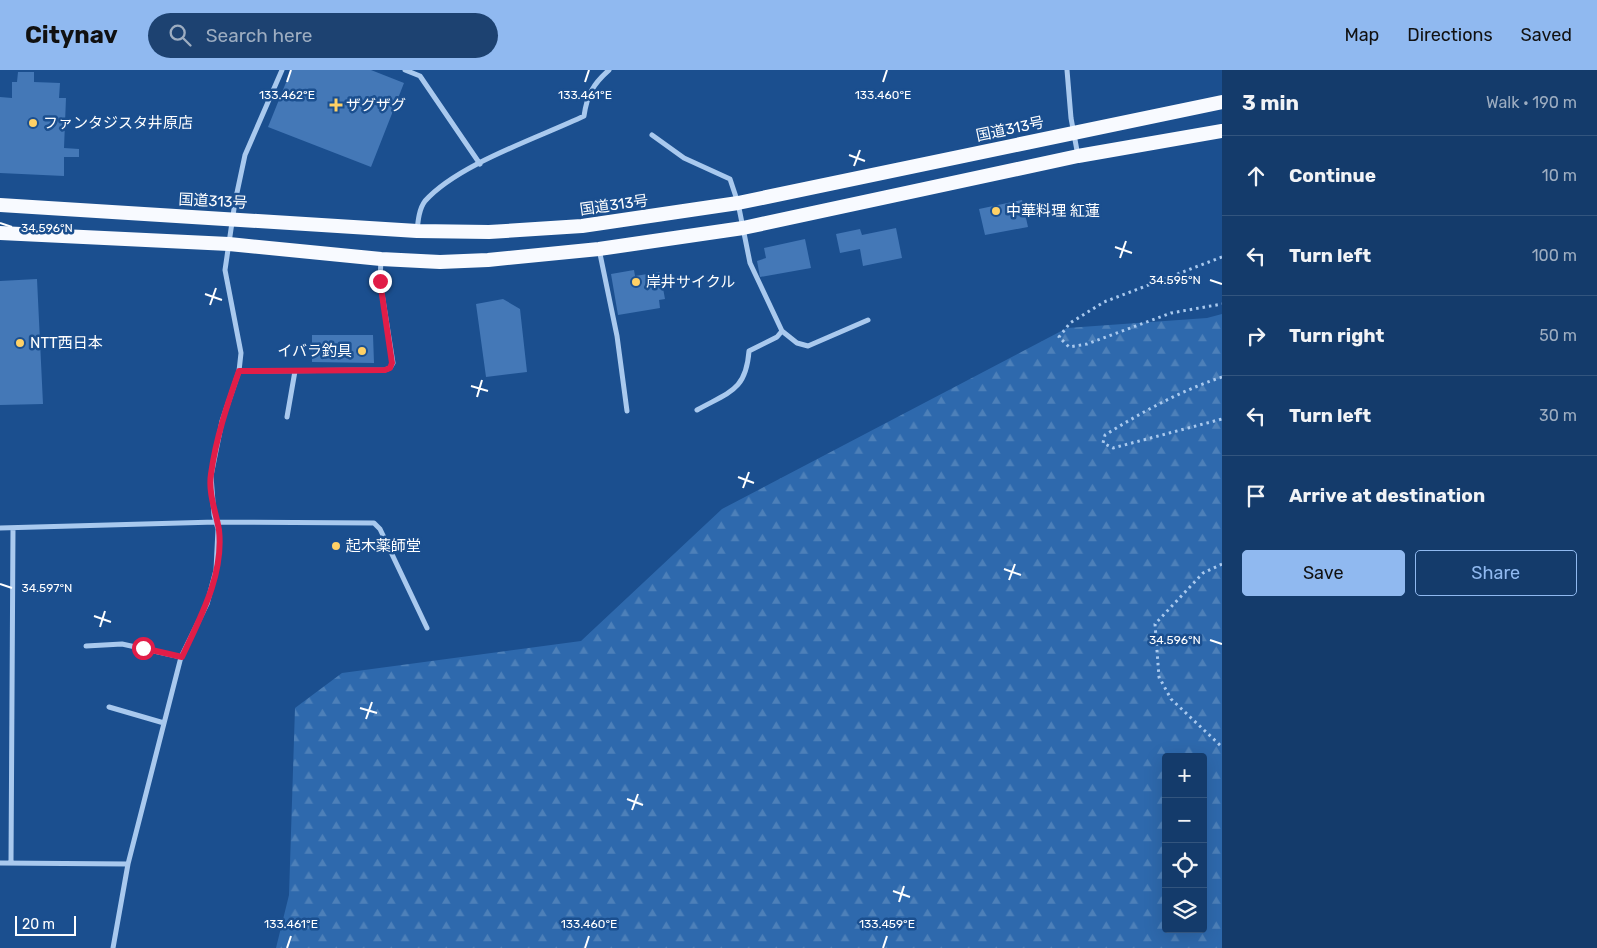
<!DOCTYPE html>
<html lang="en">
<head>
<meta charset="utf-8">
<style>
	:root { --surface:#143b6b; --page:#1d4271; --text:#f1f3f6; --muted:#9dadc1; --line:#33557e; --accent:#90b9f0 }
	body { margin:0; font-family:Rubik,"Noto Sans JP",sans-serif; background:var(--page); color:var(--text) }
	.controls { position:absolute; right:15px; bottom:15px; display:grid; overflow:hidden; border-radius:5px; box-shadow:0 5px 20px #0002 }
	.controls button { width:45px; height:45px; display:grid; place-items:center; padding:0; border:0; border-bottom:1px solid var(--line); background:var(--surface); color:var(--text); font:25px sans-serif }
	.scale { position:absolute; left:15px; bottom:12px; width:61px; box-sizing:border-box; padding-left:5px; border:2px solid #fff; border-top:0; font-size:14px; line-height:18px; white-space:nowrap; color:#fff; -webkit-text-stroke:4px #1b4f8f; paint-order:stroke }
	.stop { position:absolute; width:15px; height:15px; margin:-11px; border:4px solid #e11d48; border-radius:50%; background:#fff }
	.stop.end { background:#e11d48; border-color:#fff; box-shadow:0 1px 5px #0008 }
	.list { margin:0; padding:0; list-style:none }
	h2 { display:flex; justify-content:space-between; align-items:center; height:65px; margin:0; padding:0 20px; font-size:21px }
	h2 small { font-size:16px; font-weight:400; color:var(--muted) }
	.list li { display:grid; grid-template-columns:32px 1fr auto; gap:15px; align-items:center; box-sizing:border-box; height:80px; padding:0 20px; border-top:1px solid var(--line) }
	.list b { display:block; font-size:19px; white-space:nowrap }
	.list em { font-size:16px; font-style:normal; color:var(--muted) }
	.actions { display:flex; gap:10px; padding:15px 20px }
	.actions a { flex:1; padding:11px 0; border:1px solid var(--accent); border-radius:5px; text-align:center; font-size:18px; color:var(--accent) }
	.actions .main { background:var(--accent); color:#111 }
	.icon { flex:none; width:28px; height:28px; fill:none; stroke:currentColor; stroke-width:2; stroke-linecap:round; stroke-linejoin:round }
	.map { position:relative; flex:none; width:1222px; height:878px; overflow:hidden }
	header { display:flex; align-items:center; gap:30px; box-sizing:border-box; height:70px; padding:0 25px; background:var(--accent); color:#111 }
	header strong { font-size:24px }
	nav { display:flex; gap:28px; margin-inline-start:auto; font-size:18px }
	.search { width:350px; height:45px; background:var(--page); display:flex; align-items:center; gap:12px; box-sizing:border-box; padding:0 18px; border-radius:28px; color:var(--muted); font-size:19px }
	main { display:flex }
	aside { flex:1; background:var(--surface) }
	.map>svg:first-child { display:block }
	.forest { fill:url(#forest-firs); fill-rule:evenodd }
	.building { fill:#4478b7 }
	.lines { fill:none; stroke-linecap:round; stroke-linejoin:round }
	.path { stroke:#a9c9ee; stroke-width:3; stroke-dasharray:2.5 4; stroke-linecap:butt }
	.minor { stroke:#a9c9ee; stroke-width:5 }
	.trunk { stroke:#f8faff; stroke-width:14 }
	.route { stroke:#e11d48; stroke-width:6 }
	.ticks { fill:none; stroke:#fff; stroke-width:2 }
	.poi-dot { fill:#ffd166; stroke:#1b4f8f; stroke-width:2 }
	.labels { text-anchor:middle; stroke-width:5; stroke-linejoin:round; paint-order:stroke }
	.poi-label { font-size:15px; fill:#fff; stroke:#1b4f8f; text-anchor:start }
	.street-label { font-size:15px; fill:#fff; stroke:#1b4f8f }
	.ticks-label { font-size:12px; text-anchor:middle; fill:#fff; stroke:#1b4f8f; stroke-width:5; stroke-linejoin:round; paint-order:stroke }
</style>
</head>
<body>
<header>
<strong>Citynav</strong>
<div class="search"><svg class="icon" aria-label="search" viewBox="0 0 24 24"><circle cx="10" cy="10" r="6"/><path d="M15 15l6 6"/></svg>Search here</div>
<nav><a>Map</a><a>Directions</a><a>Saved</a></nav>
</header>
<main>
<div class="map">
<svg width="1222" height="878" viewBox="0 0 1222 878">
	<defs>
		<pattern id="forest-firs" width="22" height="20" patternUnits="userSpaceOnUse" patternTransform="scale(1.25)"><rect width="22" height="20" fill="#2e69ad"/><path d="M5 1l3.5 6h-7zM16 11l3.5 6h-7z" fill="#4d80b9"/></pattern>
	</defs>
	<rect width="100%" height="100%" fill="#1b4f8f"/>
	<path class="forest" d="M1222,244V878H276L289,825L295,638L342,603L581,571L722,439L1067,258L1207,248ZM1166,687H1203V859H1166Z"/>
	<path class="building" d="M291,0H371L404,13L371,97L268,57Z
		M18,2H34V12L60,13L59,28H66L64,78L79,79V87H64V106L0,103V27L12,28V12H17Z
		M1022,130L1028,157L985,165L979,139Z
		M896,158L902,188L863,196L860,179L840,183L836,164L860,159L862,165Z
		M805,169L811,198L760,207L757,191L766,188L764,178Z
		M634,200L635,206L660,202L665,229L659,230L660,238L618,245L611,204Z
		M37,209L43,334L0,335V211Z
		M503,229L520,239L527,302L486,307L476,234Z
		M312,265H373L374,293L312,292Z"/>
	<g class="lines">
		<path class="path" d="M1222,187L1104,232L1070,253L1059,267L1069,277L1087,274L1171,243L1222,234
			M1222,307C1180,321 1142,342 1105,365L1103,373L1113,378L1222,349
			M1222,494L1203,503L1155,554L1159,607L1171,629L1222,677"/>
		<path class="minor" d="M405,0L420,6L480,94
			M1067,0L1071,48L1078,86
			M652,65L684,88L730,109L738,133L750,193L782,261L797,273L808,276L868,250
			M417,161C418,151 419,139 425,131C458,94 538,68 584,46C587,25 593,14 609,0
			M599,179L617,266L627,341
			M239,301L385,300L390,298L393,293L380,211L381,189
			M697,340C729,322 746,321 749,281L777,267L782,261
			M287,347L295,301
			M0,458L216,452L374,453L380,459L427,558
			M86,576L122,574L181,587
			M109,637L164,653
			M0,793L128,794
			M11,793L13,458
			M113,878L128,794L181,587L207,534L216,500L218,459L214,445L211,406L222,351L239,301L241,283L225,200L235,132L245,85L282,0"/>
		<path class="trunk" d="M0,135L417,161L489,162L582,156L738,133L1222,32
			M0,163L229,174L381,189L440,192L488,190L599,179L743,158L1078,86L1222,61"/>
	</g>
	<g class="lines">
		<path class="route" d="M143,578L182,587C200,548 224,505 219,460C216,442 208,423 211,404C216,368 227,335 239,301L385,300L390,298L392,293L380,211"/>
	</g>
	<path class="ticks" d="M287,12L291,0M585,12L589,0M883,12L887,0M849,85L865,91M854,96L860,80M0,153L12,157M1115,177L1132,183M1120,188L1126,171M1210,210L1222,214M205,224L222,230M210,235L216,218M471,316L488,321M477,327L482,310M738,407L754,413M743,418L749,402M1004,499L1021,505M1009,510L1015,494M0,514L12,518M94,546L111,552M100,557L105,541M1210,570L1222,574M360,638L377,643M366,649L372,632M627,729L643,735M632,740L638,724M893,821L910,827M899,832L904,816M287,878L291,866M585,878L589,866M883,878L887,866"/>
	<g class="poi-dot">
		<path d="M333.5 27.5h5v5h5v5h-5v5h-5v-5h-5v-5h5z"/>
		<circle cx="33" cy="53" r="5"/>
		<circle cx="996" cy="141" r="5"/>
		<circle cx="636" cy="212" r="5"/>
		<circle cx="20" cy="273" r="5"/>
		<circle cx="362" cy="281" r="5"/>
		<circle cx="336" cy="476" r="5"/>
	</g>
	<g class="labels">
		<g class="poi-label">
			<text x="346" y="40">ザグザグ</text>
			<text x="43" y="58">ファンタジスタ井原店</text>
			<text x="1006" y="146">中華料理 紅蓮</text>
			<text x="646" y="217">岸井サイクル</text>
			<text x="30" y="278">NTT西日本</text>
			<text x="352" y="286" text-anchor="end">イバラ釣具</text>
			<text x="346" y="481">起木薬師堂</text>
		</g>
		<g class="street-label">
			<text transform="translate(1010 59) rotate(-12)" y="5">国道313号</text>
			<text transform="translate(213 131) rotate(3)" y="5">国道313号</text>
			<text transform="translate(614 135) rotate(-8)" y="5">国道313号</text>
		</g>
	</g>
	<g class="ticks-label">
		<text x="287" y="29">133.462°E</text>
		<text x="585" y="29">133.461°E</text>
		<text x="883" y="29">133.460°E</text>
		<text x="47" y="162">34.596°N</text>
		<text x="1175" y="214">34.595°N</text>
		<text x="47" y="522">34.597°N</text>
		<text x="1175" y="574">34.596°N</text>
		<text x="291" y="858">133.461°E</text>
		<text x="589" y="858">133.460°E</text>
		<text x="887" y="858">133.459°E</text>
	</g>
</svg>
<div class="controls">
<button>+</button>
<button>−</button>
<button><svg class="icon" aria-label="locate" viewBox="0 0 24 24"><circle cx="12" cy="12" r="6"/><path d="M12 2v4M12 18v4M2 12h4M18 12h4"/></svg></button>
<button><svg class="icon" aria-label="layers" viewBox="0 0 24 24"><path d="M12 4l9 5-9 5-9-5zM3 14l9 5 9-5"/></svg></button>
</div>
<div class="scale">20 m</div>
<div class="stop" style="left:143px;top:578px"></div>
<div class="stop end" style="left:380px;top:211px"></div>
</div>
<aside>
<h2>3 min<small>Walk · 190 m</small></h2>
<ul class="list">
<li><svg class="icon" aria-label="ahead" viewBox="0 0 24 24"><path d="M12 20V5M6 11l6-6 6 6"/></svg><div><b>Continue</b></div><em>10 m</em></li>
<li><svg class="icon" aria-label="left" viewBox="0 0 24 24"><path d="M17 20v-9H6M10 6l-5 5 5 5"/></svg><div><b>Turn left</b></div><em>100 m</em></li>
<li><svg class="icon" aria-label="right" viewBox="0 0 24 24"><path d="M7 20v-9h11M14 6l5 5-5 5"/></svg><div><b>Turn right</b></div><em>50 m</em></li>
<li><svg class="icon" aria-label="left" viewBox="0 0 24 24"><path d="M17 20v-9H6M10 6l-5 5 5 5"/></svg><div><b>Turn left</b></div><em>30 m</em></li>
<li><svg class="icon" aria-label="arrive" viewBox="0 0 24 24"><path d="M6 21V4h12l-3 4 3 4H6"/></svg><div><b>Arrive at destination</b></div></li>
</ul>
<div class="actions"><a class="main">Save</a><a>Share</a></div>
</aside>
</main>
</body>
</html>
